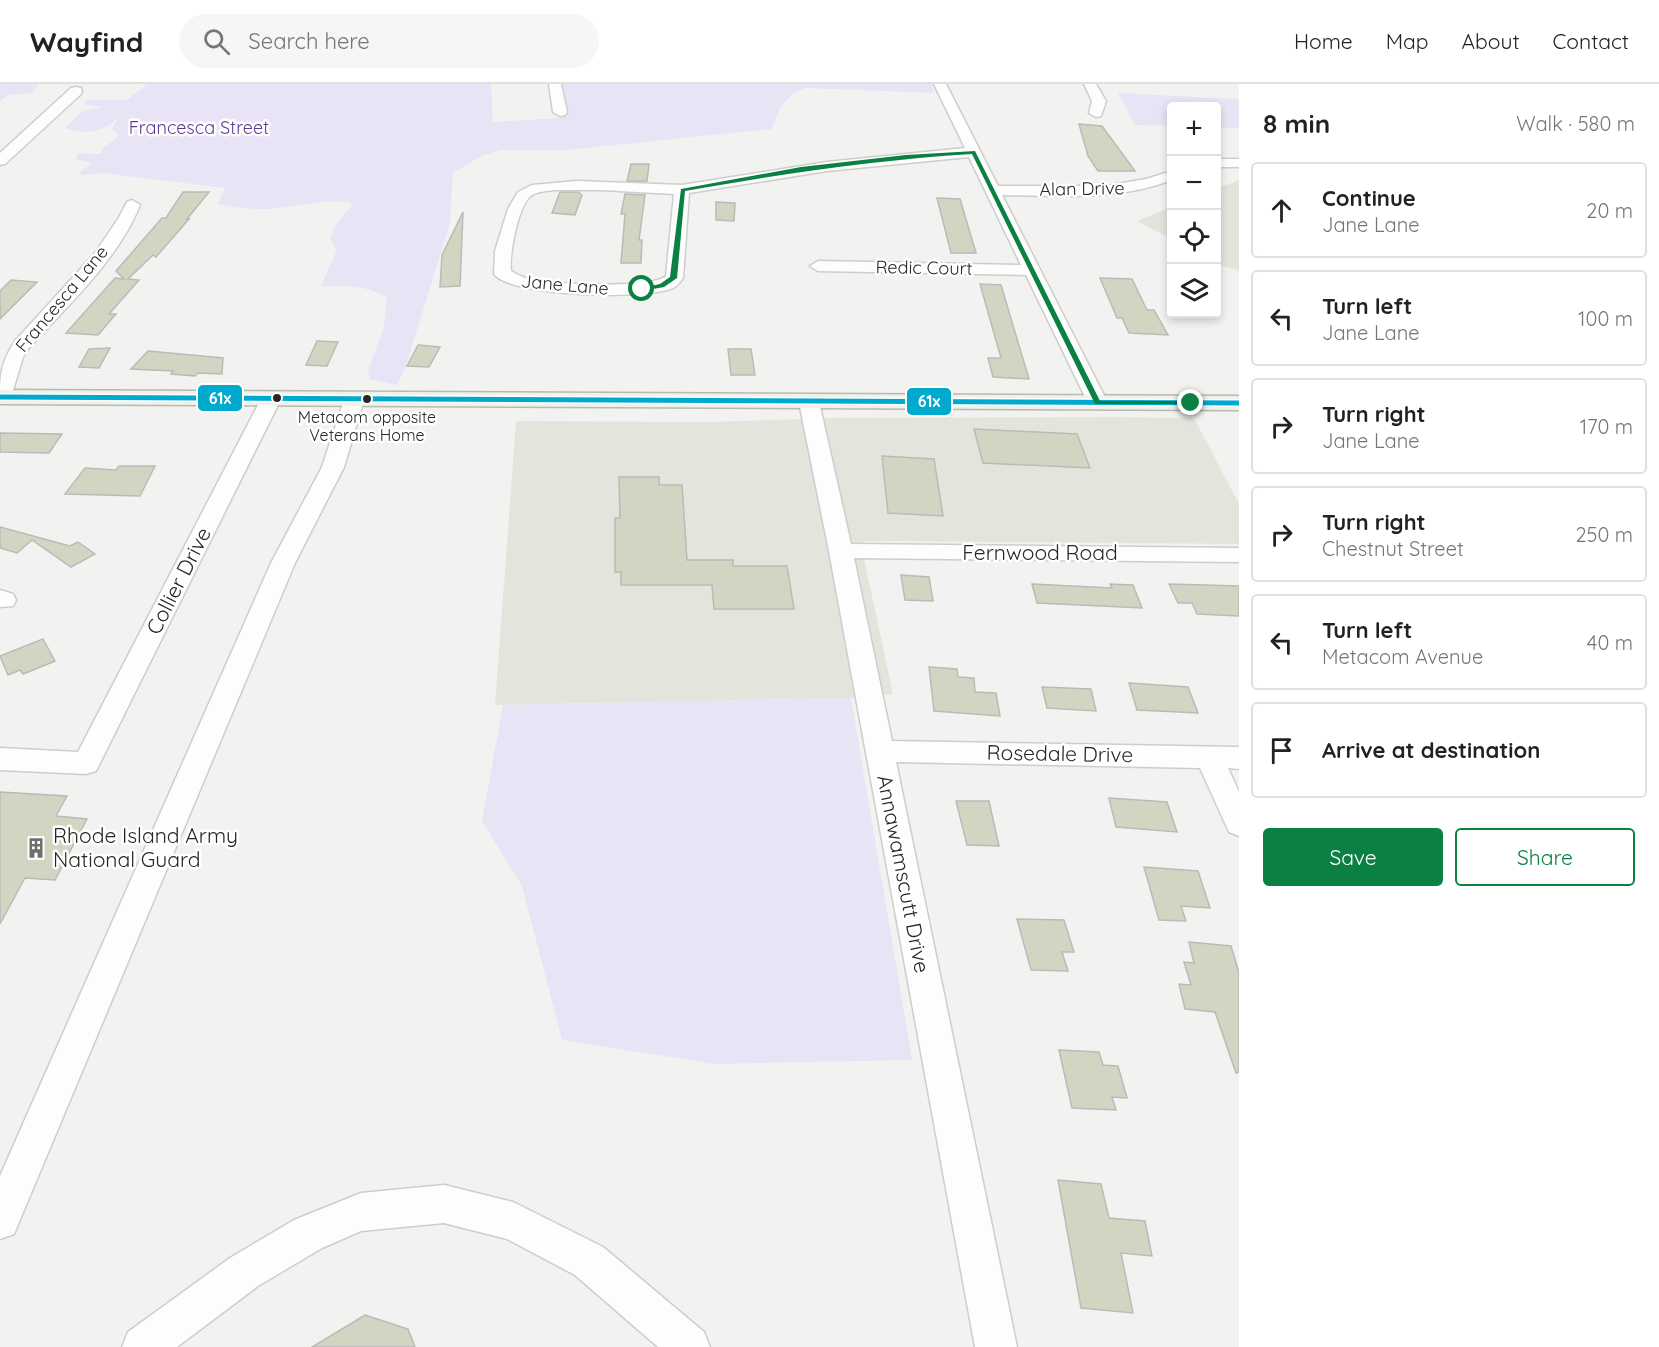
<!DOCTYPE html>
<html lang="en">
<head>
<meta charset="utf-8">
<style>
	:root { --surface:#fff; --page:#f6f6f6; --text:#222; --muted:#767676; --line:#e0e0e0; --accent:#0b8043 }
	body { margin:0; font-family:Quicksand,sans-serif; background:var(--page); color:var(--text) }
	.controls { position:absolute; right:18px; top:18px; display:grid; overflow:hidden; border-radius:6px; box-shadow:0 3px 9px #0003 }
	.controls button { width:54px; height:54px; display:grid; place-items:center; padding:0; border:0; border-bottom:2px solid var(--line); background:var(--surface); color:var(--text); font:30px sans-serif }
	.stop { position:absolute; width:18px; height:18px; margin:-14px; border:4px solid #0b8043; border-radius:50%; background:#fff }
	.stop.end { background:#0b8043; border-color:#fff; box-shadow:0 2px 6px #0008 }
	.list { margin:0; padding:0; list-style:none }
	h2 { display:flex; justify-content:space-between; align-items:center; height:78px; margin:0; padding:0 24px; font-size:26px }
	h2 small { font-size:20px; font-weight:400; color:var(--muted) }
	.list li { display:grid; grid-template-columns:39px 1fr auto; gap:18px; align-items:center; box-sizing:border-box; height:96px; margin:0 12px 12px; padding:0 12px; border:2px solid var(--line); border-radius:6px }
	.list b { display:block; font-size:22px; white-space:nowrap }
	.list p { margin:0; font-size:20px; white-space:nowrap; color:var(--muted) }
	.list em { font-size:20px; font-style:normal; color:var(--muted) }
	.actions { display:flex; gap:12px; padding:18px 24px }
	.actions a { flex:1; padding:14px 0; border:2px solid var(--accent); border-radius:6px; text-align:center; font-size:21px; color:var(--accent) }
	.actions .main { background:var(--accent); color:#fff }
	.icon { flex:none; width:33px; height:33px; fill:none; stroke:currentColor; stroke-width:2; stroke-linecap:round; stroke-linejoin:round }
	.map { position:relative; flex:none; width:1239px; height:1263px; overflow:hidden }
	header { display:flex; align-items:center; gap:36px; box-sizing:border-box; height:84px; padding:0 30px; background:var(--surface); border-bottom:2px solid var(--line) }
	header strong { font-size:28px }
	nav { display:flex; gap:33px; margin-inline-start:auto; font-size:21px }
	.search { width:420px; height:54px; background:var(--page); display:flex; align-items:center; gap:15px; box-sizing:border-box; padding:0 21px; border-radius:33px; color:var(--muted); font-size:22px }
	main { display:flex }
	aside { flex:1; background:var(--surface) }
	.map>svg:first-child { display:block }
	.built { fill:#e3e5dd }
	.green { fill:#e9e4f5 }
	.building { fill:#d2d5c2; stroke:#babbb9; stroke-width:1.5 }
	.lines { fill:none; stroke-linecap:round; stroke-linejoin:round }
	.minor-casing { stroke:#cdcecc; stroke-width:3 }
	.major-casing { stroke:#b8baaf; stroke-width:3 }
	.minor { fill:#fdfdfd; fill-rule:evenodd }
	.major { fill:#eff1eb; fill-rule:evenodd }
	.bus-1-casing { stroke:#fff; stroke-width:8 }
	.bus-1 { stroke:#00a9ce; stroke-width:5 }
	.route { fill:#0b8043 }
	.bus-dot { fill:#272726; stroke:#fff; stroke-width:2 }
	.labels { text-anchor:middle; stroke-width:5; stroke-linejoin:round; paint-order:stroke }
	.far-bus-label { font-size:16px; fill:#272726; stroke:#fff }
	.far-park-label { font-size:18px; fill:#5f3a97; stroke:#fff }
	.far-street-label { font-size:18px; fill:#272726; stroke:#fff }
	.street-label { font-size:21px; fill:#272726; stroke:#fff }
	.poi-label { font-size:21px; fill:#272726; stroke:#fff; text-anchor:start }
	.line-badge { stroke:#fff; stroke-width:2 }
	.badge-label { font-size:16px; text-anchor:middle; font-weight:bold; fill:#fff }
</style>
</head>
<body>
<header>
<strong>Wayfind</strong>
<div class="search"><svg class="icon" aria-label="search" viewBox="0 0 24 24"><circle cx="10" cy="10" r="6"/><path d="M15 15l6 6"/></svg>Search here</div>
<nav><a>Home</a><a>Map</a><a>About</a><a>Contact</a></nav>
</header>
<main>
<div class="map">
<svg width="1239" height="1263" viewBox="0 0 1239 1263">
	<rect width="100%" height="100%" fill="#f2f3f0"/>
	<path class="built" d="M1239,96V187L1217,180L1216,105Z
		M1171,123V155L1137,137Z
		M1116,333L1194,334L1239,420V460L865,457L864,474L893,610L851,614L495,621L516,337L709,338L836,334Z"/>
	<path class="green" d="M0,0H39L31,9L9,11L0,17Z
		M147,0H491L493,38L559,34L562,0H931L935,9L805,4C786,11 777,27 772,45L566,66H501L481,72L453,89L450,139L405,285L397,301L370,295L368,287L384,242L387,214C367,200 344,202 321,202L337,166L330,155L336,140L352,121L350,118C321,116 306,121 279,124C259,127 238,124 218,120L225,104L102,89L82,91L79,89L92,79L75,75L79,69L101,70L103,64L119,52L112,45L118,34C99,50 88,50 65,44L81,28L101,23L83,20L86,16H127Z
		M1118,9L1239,15V44H1217L1216,22H1172L1171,42L1135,41Z
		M851,614L912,976L715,980L562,956L522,802L482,737L503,621Z"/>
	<path class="building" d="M1079,40L1102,42L1135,87H1098L1088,72Z
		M631,80H649L647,97H627Z
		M183,108H209L187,135H189L156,173L153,171L128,195L139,196L109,230H116L98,251L66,249L115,194L124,195L116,187L162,134H166Z
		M560,108H578L582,111L575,131L552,129Z
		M625,110L645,111L639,156H642L641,179H621L625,130H621Z
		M937,114L960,115L976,169H951Z
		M716,118L735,119L734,137L716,136Z
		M463,128L460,202L440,203L442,171Z
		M1100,194L1132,195L1147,226H1154L1168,251L1129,249L1122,234H1117Z
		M11,196L37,198L0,235V207Z
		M980,200L1001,201L1029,295L993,293L988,274H1001Z
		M317,257L338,258L327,282L306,281Z
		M418,261L440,263L429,283L407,282Z
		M110,264L99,284L79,283L89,265Z
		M728,265H751L755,291H731Z
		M148,267L223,274L222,290L198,289L195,292L171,290L173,287L131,285Z
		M974,345L1077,350L1090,384L983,379Z
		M0,349L62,350L49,369L0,368Z
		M882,372L934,375L943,432L888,429Z
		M119,382H155L140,412L65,410L85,384L116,386Z
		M619,393H659V401H682L687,476H733V482H787L794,525H714L712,501H621V488H615V434H620Z
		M0,443L70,462L78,458L95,470L71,483L32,456L17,469L0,464Z
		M901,491L929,493L933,517L905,516Z
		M1032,500L1112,504L1110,500L1133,501L1142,524L1037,519Z
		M1169,500L1239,502V532L1197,530L1192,519H1178Z
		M43,555L55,577L23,590L20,586L8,591L0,572Z
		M929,583L957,585L958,593L974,594L975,608L996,609L1000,632L934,627Z
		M1129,599L1188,603L1198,629L1137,626Z
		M1042,603L1091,605L1096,627L1047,624Z
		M0,708L67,712L56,732L87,735L55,796L25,794L0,840Z
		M1109,714L1167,718L1177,748L1116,743Z
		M956,717H989L999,762L967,761Z
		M1144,783L1198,787L1210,824L1181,822L1186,837L1159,836Z
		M1017,835L1064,836L1074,868H1062L1068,887L1031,886Z
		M1189,858L1231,862L1239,889V988L1236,989L1215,928L1185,925L1179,900L1191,901L1184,878L1194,879Z
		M1059,966L1099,968L1103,981L1118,982L1127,1014L1112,1013L1116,1026L1072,1024Z
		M1058,1096L1101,1100L1109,1134L1145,1137L1152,1172L1121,1169L1133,1229L1081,1224Z
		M365,1231L408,1245L415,1263H312Z"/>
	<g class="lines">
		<g class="minor-casing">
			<path id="minor" d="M549,0H561L567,28L565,31L560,32L553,28Z
				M934,0H946L998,102H1106L1146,95L1172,87V96C1117,117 1060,112 1002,111L1108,319L1105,323H1091L1088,319L1026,191L818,187L810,182L818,177L1021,181L969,73L827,87L689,109L683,194C680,198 677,202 673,204C648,216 511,213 494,190L495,167L508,125L518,108L532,101L577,97L682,101L827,78L965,64ZM555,106H602L674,110L666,192C651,205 560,200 537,197C528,196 520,192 511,187C509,172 518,120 532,111C539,107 548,107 555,106Z
				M1084,0H1096L1106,17L1101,32L1096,33L1089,29L1092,17Z
				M76,3L81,4L82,7L81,10L5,80L0,81V69L71,4Z
				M1216,75H1239V83H1216Z
				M132,116L140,121C118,176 68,221 29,264L23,273L11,313L8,317L0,319C0,292 0,280 15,257L95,169L118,135L127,118Z
				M271,309L278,311L281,315L96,687L86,690L0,686V664L78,668L261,315L264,311Z
				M354,310L361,312L364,316L344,383L295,479L14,1150L0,1155V1092L271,479L322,383L344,316L347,312Z
				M809,312L816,314L819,318L851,460L1239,464V478L854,474L892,657L1239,663V685L1228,684L1239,708V752L1229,748L1200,684L896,678L1017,1263H975L829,467L799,318L802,314Z
				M0,506L13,510L16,516L13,522L0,523Z
				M444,1101L513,1118L603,1163L704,1248L710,1263H658L575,1191L507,1155L444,1139L361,1147L322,1164L258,1202L177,1263H122L128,1248L230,1174L294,1136L361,1109Z"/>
		</g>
		<g class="major-casing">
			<path id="major" d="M0,306L1239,312V326L0,320Z"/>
		</g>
		<use href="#minor" class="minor"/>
		<use href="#major" class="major"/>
		<g class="bus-1-casing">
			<path id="bus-1" d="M0,313L1239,319"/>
		</g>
		<use href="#bus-1" class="bus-1"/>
	</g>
	<path class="route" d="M975,67L1100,317H1191L1194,320H1095L972,70C875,76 781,90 685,107L677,194L664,203L642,207L638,205L660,200L670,193L681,105L801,83L906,71Z"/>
	<defs>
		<g id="building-bare" transform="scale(1.62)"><path d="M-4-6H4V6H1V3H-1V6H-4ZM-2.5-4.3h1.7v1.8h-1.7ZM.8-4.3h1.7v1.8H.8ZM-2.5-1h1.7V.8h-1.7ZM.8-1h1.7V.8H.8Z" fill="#6e6e6d" stroke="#fff" stroke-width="2.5" paint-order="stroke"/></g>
	</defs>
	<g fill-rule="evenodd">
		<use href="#building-bare" x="36" y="764"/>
	</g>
	<g class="bus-dot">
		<circle cx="277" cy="314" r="5"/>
		<circle cx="367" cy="315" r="5"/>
	</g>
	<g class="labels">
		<g class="far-bus-label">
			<text x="367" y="339">Metacom opposite<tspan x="367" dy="18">Veterans Home</tspan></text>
		</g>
		<g class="far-park-label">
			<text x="199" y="50">Francesca Street</text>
		</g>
		<g class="far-street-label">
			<text transform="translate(1082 105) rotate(-1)" y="6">Alan Drive</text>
			<text transform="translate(924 184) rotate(1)" y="6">Redic Court</text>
			<text transform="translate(565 201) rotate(5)" y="6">Jane Lane</text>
			<text transform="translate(62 215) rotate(-50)" y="6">Francesca Lane</text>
		</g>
		<g class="street-label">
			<text x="1040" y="476">Fernwood Road</text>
			<text transform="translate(179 497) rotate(-63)" y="7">Collier Drive</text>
			<text transform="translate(1060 670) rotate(1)" y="7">Rosedale Drive</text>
			<text transform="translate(903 790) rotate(79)" y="7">Annawamscutt Drive</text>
		</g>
		<g class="poi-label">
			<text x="53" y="759">Rhode Island Army<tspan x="53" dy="24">National Guard</tspan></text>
		</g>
	</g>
	<g class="line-badge">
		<rect x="197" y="300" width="46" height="28" rx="6" fill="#00a9ce"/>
		<rect x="906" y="303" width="46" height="29" rx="6" fill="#00a9ce"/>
	</g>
	<g class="badge-label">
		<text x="220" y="320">61x</text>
		<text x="929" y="323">61x</text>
	</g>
</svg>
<div class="controls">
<button>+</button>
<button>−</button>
<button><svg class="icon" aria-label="locate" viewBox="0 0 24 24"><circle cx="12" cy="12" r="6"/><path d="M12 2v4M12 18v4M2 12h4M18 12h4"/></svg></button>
<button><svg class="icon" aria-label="layers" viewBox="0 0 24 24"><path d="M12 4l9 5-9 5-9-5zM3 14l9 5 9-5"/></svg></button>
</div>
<div class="stop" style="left:642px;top:205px"></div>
<div class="stop end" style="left:1191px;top:319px"></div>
</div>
<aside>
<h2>8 min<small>Walk · 580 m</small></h2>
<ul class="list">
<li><svg class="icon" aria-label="ahead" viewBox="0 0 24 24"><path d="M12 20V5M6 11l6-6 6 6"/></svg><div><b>Continue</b><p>Jane Lane</p></div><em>20 m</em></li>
<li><svg class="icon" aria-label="left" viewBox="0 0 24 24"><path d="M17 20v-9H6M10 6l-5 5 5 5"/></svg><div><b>Turn left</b><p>Jane Lane</p></div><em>100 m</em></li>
<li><svg class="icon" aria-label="right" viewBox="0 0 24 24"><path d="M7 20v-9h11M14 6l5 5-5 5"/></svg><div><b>Turn right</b><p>Jane Lane</p></div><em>170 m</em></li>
<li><svg class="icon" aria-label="right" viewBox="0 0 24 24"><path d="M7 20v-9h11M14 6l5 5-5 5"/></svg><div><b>Turn right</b><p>Chestnut Street</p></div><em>250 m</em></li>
<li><svg class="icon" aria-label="left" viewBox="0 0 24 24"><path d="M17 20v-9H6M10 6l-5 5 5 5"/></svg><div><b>Turn left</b><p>Metacom Avenue</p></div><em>40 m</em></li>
<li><svg class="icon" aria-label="arrive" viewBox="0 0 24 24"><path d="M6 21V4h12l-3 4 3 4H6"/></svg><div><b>Arrive at destination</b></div></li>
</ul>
<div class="actions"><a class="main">Save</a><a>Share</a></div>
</aside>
</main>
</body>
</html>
